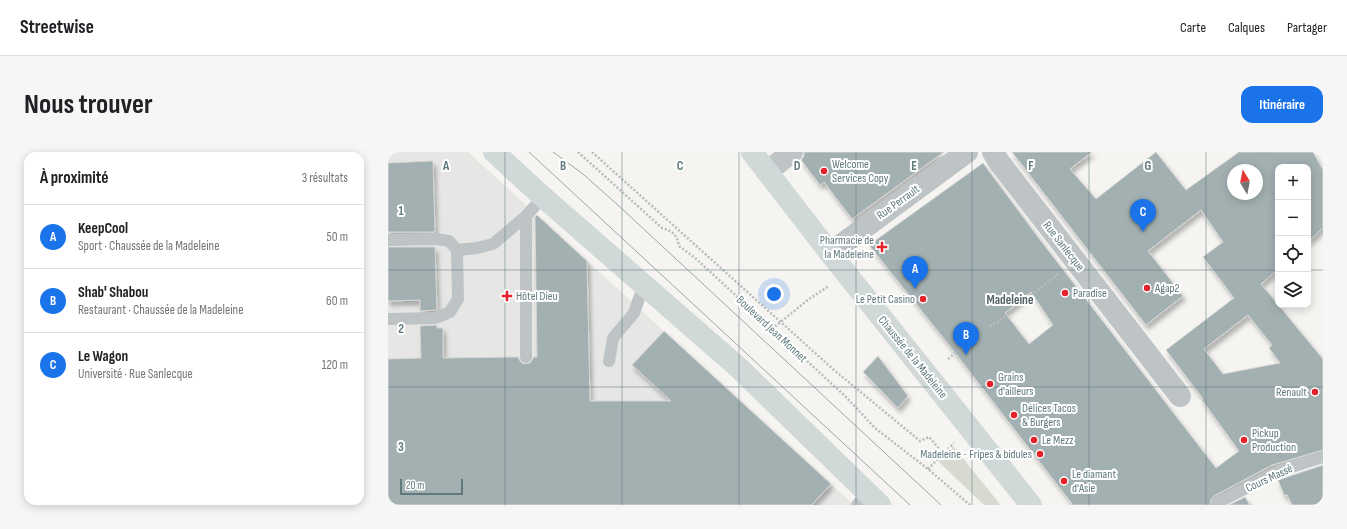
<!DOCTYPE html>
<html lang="fr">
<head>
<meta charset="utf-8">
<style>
	:root { --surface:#fff; --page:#f6f6f6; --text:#202124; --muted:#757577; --line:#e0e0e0; --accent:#1a73e8 }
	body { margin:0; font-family:"Sofia Sans Condensed",sans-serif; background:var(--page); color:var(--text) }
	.controls { position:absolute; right:12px; top:12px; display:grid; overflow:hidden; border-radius:8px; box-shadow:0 2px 10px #0003 }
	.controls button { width:36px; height:36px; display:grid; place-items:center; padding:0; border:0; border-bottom:1px solid var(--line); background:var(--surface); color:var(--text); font:20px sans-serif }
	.compass { position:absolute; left:839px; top:12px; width:36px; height:36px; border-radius:50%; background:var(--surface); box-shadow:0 2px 10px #0003; rotate:350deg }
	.scale { position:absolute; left:12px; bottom:10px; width:63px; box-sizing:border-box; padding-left:4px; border:2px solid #60797d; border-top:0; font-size:11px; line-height:14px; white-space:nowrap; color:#60797d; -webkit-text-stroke:3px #fff; paint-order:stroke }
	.you { position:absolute; left:386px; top:142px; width:14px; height:14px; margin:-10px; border:3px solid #fff; border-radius:50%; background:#1a73e8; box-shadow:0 0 0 6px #1a73e833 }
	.badge { display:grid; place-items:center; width:26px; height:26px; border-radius:50%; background:var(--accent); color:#fff; font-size:13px; font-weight:700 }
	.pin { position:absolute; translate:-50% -33px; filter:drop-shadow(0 1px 2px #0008) }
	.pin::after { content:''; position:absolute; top:21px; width:14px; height:12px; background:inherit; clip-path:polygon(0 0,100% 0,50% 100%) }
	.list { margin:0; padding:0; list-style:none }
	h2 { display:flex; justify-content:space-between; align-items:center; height:52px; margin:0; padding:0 16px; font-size:17px }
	h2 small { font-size:13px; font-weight:400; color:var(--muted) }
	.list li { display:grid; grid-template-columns:26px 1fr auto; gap:12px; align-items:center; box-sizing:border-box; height:64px; padding:0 16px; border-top:1px solid var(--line) }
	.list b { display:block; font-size:15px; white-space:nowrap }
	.list p { margin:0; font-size:13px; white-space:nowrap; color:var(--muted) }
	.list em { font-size:13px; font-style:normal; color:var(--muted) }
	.icon { flex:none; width:22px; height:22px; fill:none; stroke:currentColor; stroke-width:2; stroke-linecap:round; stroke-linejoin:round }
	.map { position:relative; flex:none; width:935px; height:353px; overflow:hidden; border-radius:12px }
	header { display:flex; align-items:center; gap:24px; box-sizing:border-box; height:56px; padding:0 20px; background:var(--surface); border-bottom:1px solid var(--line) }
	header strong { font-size:19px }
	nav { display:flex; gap:22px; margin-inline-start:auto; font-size:14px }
	.intro { display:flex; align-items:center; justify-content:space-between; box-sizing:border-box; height:96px; padding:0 24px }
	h1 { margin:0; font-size:28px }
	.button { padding:10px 18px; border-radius:12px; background:var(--accent); color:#fff; font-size:14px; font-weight:700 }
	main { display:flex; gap:24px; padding:0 24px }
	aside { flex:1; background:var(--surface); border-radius:12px; box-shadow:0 2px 10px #0003 }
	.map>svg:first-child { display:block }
	.built { fill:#e6e6e5 }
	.green { fill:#d7dad0 }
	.building { fill:#a3b0b1; stroke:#d6d6d4; fill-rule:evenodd; filter:url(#shadow) }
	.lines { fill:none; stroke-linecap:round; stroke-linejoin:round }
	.path { stroke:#b8bcbd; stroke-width:2.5; stroke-dasharray:2 2; stroke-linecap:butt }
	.lane { stroke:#bec4c6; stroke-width:12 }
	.street { stroke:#bec4c6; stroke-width:22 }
	.secondary { stroke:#d0d8d8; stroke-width:22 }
	.tram { stroke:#9ba6a9; stroke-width:1 }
	.grid { fill:none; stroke:#60797d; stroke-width:1; stroke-opacity:0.55 }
	.poi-dot { fill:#e5222a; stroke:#fff; stroke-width:1.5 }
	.labels { text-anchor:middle; stroke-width:4; stroke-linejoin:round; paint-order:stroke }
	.poi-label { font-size:12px; fill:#60797d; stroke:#fff; text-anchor:start }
	.street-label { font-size:12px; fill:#60797d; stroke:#fff }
	.neighbourhood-label { font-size:13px; font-weight:bold; fill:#526468; stroke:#fff }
	.grid-label { font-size:13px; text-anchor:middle; font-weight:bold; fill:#60797d; stroke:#fff; stroke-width:4; stroke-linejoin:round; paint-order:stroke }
</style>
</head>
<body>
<header>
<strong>Streetwise</strong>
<nav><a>Carte</a><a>Calques</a><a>Partager</a></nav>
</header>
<div class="intro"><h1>Nous trouver</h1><a class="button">Itinéraire</a></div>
<main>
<aside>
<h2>À proximité<small>3 résultats</small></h2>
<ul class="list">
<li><span class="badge">A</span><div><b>KeepCool</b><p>Sport · Chaussée de la Madeleine</p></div><em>50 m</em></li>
<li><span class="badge">B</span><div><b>Shab' Shabou</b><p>Restaurant · Chaussée de la Madeleine</p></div><em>60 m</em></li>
<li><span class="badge">C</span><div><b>Le Wagon</b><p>Université · Rue Sanlecque</p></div><em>120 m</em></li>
</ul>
</aside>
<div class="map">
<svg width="935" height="353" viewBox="0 0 935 353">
	<defs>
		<filter id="shadow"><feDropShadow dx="2.5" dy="4.5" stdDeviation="2" flood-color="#0004"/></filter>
	</defs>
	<rect width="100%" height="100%" fill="#f5f4f1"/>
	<path class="built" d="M0,0H80L466,353H0Z"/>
	<path class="green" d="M565,294L611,351L612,353H596L551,310Z"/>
	<path class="building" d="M416,0H556L464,67L436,30L432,33L413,8L416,4Z
		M624,0H704L682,17L708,47L768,0L798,38L851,0H925L935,18V76L920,90V15H890V117L873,132L935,207V298L884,313L826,344L823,347L822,353H685L565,198L481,93L595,11L653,89L828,316L851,299L814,248L815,247L778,198L846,146L815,105L835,90L813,58L760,99L795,144L758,173ZM845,18H869V42H845ZM643,140L665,173L641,192L617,161ZM860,163L884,193L881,196L892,211L835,222L816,197Z
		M45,9L47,80H0V11Z
		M149,63L199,109L202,249H283L244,213L276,179L443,332L424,353H0V207L33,206L32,174L49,173V176H55V206L130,205L132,209L135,212L142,211L146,205H149L147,65Z
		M0,95H47L49,158L32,159V148L0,149Z
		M490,204L520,244L510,256L475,220Z
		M935,313V353H904L899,343H896L890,328Z
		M857,345L862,353H841Z"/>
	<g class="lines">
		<path class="path" d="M190,0L274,76C285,79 289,83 291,94L306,105L457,244L487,276L540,317L582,353
			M204,0L446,218L532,289L541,285L555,301
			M602,174L610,170L670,122
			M384,177L421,147L441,134
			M560,207L567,201
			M540,317L566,291"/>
		<path class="lane" d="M0,88L48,87L61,89L69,98L70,147L62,160L48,166L0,167
			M69,98L89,96L105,92L138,64
			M138,205V64L155,45
			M221,209L225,186L246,161L256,132
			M829,351L891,319L935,305
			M469,353L479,341"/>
		<path class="street" d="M605,0L611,10L792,244
			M379,20L404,0
			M442,101L579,0"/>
		<path class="secondary" d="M106,0L155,45L351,216L492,353
			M364,0L442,101L643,353"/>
		<path class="tram" d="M141,0L522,353
			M165,0L195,22L232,55L553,353"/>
	</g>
	<path class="grid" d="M117,0V353M234,0V353M351,0V353M468,0V353M584,0V353M701,0V353M818,0V353M0,118H890M920,118H935M0,235H935"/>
	<g class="poi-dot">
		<circle cx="436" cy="19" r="4"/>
		<path d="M492 89h4v4h4v4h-4v4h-4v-4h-4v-4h4z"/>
		<circle cx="759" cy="136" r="4"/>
		<circle cx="677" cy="141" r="4"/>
		<path d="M117 138h4v4h4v4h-4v4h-4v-4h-4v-4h4z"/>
		<circle cx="535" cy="147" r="4"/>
		<circle cx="602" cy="232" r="4"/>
		<circle cx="927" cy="240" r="4"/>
		<circle cx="626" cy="263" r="4"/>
		<circle cx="646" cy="288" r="4"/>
		<circle cx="856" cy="288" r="4"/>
		<circle cx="652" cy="302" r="4"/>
		<circle cx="676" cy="329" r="4"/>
	</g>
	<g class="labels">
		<g class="poi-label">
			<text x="444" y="16">Welcome<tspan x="444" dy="14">Services Copy</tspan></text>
			<text x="486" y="92" text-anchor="end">Pharmacie de<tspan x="486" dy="14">la Madeleine</tspan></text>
			<text x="767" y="140">Agap2</text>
			<text x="685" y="145">Paradise</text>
			<text x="128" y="148">Hôtel Dieu</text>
			<text x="527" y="151" text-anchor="end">Le Petit Casino</text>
			<text x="610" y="229">Grains<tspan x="610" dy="14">d'ailleurs</tspan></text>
			<text x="919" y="244" text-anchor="end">Renault</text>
			<text x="634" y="260">Délices Tacos<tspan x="634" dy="14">&amp; Burgers</tspan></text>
			<text x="864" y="285">Pickup<tspan x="864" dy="14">Production</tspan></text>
			<text x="654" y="292">Le Mezz</text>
			<text x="644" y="306" text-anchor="end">Madeleine - Fripes &amp; bidules</text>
			<text x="684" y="326">Le diamant<tspan x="684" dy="14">d'Asie</tspan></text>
		</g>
		<g class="street-label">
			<text transform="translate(510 50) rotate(-36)" y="4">Rue Perrault</text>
			<text transform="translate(676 94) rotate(52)" y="4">Rue Sanlecque</text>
			<text transform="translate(384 177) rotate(43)" y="4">Boulevard Jean Monnet</text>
			<text transform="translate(525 205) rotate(51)" y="4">Chaussée de la Madeleine</text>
			<text transform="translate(881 326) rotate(-25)" y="4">Cours Massé</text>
		</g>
		<g class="neighbourhood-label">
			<text x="622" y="152">Madeleine</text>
		</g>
	</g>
	<g class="grid-label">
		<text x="58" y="18">A</text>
		<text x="175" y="18">B</text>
		<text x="292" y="18">C</text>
		<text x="409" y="18">D</text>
		<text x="526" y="18">E</text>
		<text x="643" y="18">F</text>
		<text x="760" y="18">G</text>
		<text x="13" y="63">1</text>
		<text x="13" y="181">2</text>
		<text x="13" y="299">3</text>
	</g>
</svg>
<div class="controls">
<button>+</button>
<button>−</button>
<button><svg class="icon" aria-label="locate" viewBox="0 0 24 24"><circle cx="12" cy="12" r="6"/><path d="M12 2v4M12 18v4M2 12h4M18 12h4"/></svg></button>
<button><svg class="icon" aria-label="layers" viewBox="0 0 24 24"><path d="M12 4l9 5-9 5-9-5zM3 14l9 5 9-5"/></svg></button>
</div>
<svg class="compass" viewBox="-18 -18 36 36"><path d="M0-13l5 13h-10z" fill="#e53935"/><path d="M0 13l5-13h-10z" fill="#757577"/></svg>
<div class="scale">20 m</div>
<div class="you"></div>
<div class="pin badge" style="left:527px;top:137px">A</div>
<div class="pin badge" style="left:578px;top:203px">B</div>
<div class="pin badge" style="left:755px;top:80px">C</div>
</div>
</main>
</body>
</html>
